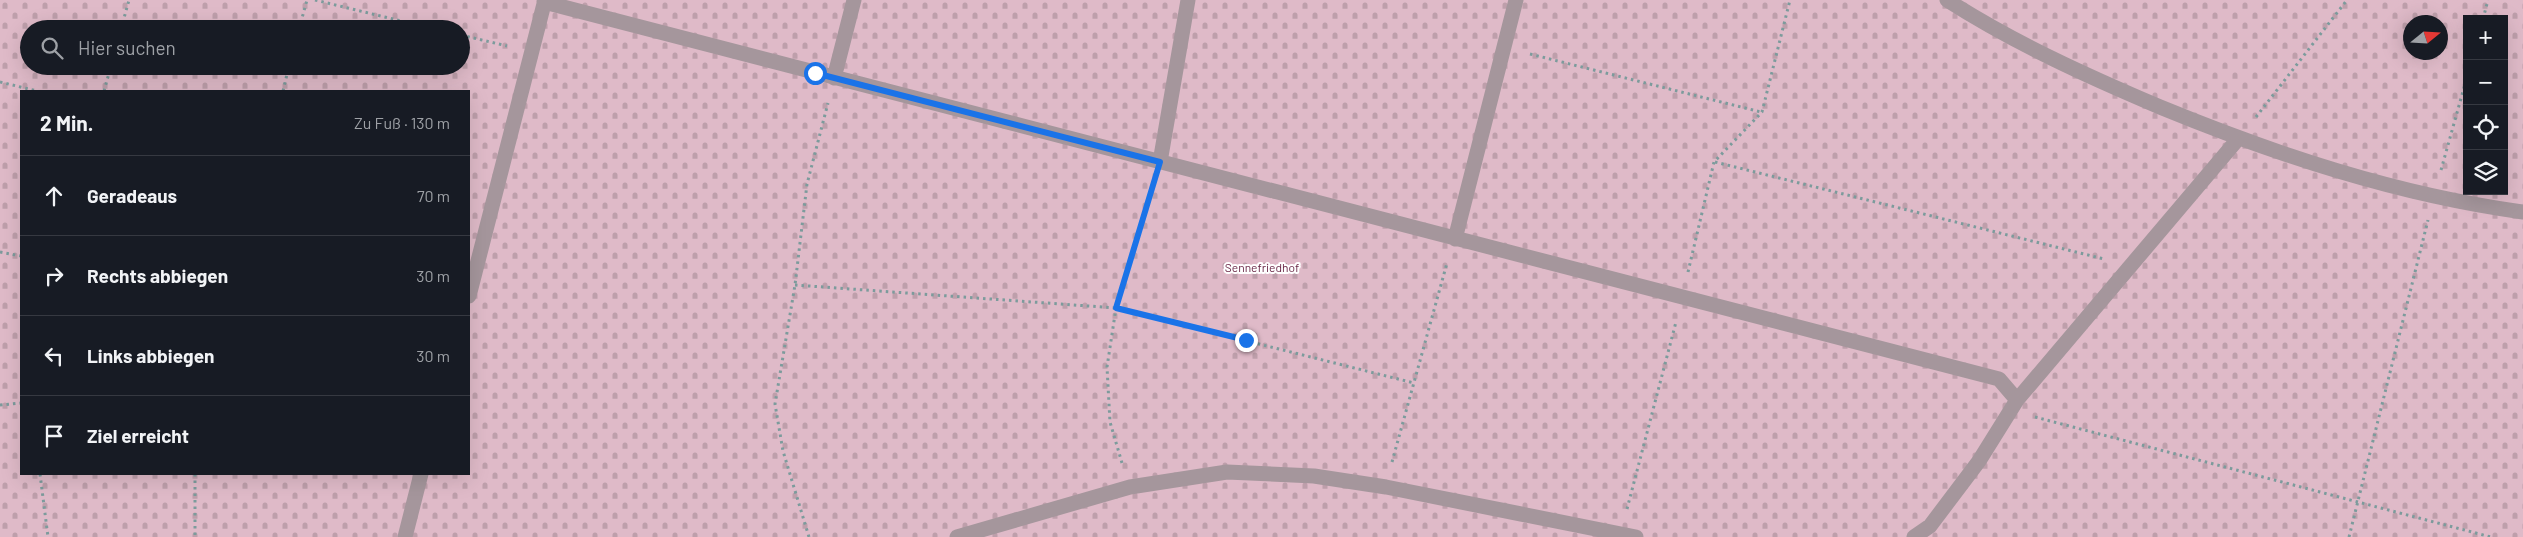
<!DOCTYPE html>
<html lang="de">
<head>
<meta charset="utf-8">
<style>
	:root { --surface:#171b24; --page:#20242c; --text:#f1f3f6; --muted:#9ea1a6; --line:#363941 }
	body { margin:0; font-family:Barlow,sans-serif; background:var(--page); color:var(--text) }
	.controls { position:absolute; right:15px; top:15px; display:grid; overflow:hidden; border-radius:0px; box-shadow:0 5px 20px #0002 }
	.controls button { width:45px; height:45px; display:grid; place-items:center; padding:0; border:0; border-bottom:1px solid var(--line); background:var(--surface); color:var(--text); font:25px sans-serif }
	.compass { position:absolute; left:2403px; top:15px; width:45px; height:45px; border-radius:50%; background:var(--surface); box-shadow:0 5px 20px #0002; rotate:72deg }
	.stop { position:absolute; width:15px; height:15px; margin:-11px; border:4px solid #1a73e8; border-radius:50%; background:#fff }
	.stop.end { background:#1a73e8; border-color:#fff; box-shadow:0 1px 5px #0008 }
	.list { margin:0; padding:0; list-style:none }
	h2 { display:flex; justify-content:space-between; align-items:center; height:65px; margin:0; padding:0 20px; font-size:21px }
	h2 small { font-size:16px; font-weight:400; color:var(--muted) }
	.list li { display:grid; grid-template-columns:32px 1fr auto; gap:15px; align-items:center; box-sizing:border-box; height:80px; padding:0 20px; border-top:1px solid var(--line) }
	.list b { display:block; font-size:19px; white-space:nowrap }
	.list em { font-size:16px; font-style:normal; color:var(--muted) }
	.icon { flex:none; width:28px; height:28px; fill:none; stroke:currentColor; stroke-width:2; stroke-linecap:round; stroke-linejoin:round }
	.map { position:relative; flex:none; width:2523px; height:537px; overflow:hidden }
	.search { position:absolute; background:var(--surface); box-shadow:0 5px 20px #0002; left:20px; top:20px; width:450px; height:55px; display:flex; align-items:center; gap:12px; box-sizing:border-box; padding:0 18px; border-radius:28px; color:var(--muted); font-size:19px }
	.panel { position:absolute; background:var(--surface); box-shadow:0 5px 20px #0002; left:20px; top:90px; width:450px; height:385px; border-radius:0px }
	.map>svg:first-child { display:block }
	.cemetery { fill:url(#cemetery-stones); fill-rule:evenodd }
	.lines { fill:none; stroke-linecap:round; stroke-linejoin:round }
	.path { stroke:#7c9b9c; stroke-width:3; stroke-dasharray:2.5 4; stroke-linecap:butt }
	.lane { stroke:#a5969c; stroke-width:15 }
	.route { stroke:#1a73e8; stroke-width:6 }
	.labels { text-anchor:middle; stroke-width:4; stroke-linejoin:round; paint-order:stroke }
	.park-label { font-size:12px; fill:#682545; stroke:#fff }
</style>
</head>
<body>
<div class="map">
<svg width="2523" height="537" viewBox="0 0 2523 537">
	<defs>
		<pattern id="cemetery-stones" width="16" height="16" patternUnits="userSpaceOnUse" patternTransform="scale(1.25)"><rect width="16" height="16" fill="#dfbac8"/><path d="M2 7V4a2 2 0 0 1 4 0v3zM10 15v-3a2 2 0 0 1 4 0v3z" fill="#be9fab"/></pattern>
	</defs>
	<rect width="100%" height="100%" fill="#c3edee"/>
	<path class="cemetery" d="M0,0H2523V537H0ZM2467,19H2504V191H2467ZM2410,22H2440V52H2410ZM29,29H461V66H29ZM21,91H469V474H21Z"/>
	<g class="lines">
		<path class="path" d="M315,0L434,29
			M2483,19L2488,0
			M121,29L129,0
			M299,29L307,0
			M461,35L507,46
			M1530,54L1761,112
			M0,82L37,91
			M104,91L111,66
			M283,91L289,66
			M2256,117L2347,0
			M1715,162L2104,259
			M2441,170L2467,77
			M0,252L21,256
			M1688,272L1714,162L1762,112L1790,0
			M795,285L1116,308L1414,383
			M0,405L21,403
			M2035,417L2491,537
			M1392,462L1447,263
			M1122,463L1110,422L1107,367L1116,308L1153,185
			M40,474L48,537
			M195,474V537
			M1627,509L1676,322
			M809,537L783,451L775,404L795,285L807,184L828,103
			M2349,537L2428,220"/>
		<path class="lane" d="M1947,0C2014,43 2087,76 2160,107C2277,155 2398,195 2523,212
			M544,2L1999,379L2017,400
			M834,78L854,0
			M1160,162L1188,0
			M1455,239L1516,0
			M469,296L545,0
			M405,537L421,474
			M957,537L1130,487L1227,472L1314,476L1386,487L1636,537
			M1914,537L1930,526L1979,461L2017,400L2238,139"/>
	</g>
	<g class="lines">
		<path class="route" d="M815,73L1160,162L1116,308L1246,340"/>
	</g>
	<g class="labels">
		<g class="park-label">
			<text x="1262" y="272">Sennefriedhof</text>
		</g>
	</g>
</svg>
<div class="controls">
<button>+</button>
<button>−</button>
<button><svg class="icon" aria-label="locate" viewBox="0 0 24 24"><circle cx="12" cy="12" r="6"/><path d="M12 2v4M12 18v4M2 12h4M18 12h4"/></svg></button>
<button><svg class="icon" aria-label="layers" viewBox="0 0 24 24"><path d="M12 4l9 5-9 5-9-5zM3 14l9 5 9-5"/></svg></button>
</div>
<svg class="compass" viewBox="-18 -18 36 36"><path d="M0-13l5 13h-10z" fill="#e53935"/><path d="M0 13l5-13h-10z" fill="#9ea1a6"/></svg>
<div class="stop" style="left:815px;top:73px"></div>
<div class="stop end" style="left:1246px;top:340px"></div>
<div class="search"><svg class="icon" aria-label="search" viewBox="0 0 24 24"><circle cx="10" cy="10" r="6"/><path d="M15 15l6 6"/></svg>Hier suchen</div>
<section class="panel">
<h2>2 Min.<small>Zu Fuß · 130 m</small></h2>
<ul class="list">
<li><svg class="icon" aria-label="ahead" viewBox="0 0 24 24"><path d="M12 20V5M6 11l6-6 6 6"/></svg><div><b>Geradeaus</b></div><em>70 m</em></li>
<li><svg class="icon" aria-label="right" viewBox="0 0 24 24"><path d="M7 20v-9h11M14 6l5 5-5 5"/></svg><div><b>Rechts abbiegen</b></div><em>30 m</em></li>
<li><svg class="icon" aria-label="left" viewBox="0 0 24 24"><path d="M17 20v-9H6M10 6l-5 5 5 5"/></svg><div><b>Links abbiegen</b></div><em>30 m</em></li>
<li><svg class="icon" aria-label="arrive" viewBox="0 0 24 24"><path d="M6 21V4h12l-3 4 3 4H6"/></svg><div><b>Ziel erreicht</b></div></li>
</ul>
</section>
</div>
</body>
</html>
